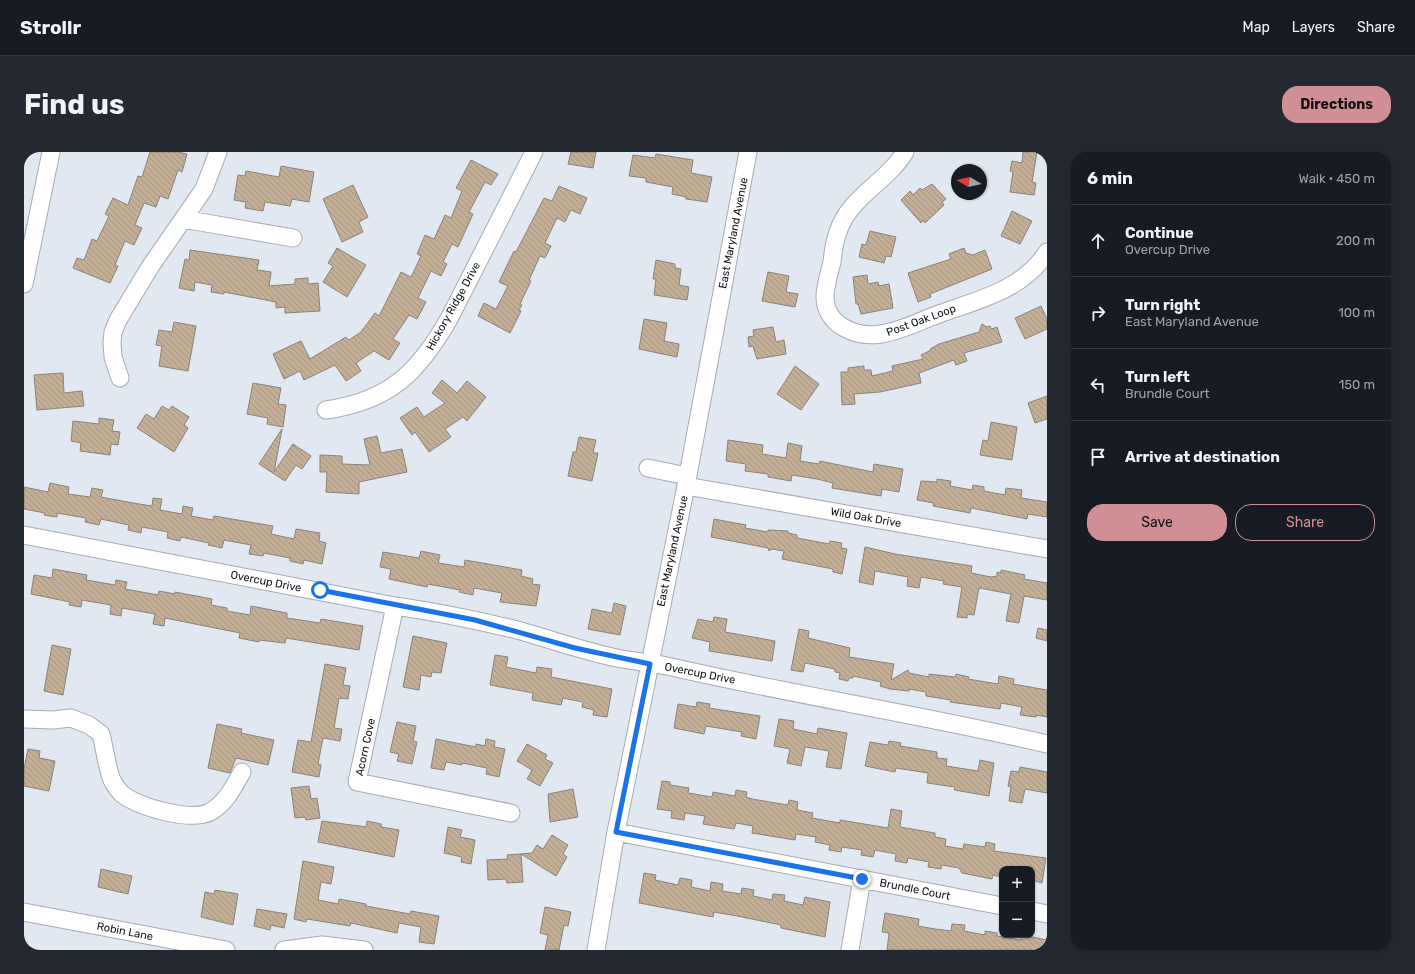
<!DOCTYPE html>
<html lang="en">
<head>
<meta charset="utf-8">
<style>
	:root { --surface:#171b24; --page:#242831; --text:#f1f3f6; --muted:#9ea1a6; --line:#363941; --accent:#d08e95 }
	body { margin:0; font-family:Rubik,sans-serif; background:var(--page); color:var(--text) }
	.controls { position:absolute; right:12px; bottom:12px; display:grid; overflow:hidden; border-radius:8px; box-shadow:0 1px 3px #0004 }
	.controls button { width:36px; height:36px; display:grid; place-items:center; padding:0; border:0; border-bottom:1px solid var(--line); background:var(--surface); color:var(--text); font:20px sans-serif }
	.compass { position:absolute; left:927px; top:12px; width:36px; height:36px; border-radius:50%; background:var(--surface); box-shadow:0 1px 3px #0004; rotate:279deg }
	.stop { position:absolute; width:12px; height:12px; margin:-9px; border:3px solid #1a73e8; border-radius:50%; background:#fff }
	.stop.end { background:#1a73e8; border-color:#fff; box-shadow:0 1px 4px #0008 }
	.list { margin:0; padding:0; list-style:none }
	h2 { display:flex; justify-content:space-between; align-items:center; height:52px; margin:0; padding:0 16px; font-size:17px }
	h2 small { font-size:13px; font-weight:400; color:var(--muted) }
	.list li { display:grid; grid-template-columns:26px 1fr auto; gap:12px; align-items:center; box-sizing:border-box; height:72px; padding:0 16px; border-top:1px solid var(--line) }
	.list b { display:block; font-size:15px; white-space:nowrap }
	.list p { margin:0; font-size:13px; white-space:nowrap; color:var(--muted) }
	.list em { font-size:13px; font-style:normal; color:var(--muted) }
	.actions { display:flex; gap:8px; padding:12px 16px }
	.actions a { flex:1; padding:9px 0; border:1px solid var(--accent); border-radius:16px; text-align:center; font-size:14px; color:var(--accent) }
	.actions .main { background:var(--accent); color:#111 }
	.icon { flex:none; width:22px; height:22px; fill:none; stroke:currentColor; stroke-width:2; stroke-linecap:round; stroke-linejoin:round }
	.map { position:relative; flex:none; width:1023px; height:798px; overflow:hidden; border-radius:16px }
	header { display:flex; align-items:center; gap:24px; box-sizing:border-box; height:56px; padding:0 20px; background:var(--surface); border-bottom:1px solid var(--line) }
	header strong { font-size:19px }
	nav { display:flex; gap:22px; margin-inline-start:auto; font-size:14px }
	.intro { display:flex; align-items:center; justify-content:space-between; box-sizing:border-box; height:96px; padding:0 24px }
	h1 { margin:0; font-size:28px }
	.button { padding:10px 18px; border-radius:16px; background:var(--accent); color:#111; font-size:14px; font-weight:700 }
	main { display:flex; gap:24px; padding:0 24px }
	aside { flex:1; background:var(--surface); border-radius:16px; box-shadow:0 1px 3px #0004 }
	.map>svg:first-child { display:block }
	.building { fill:url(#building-back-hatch); stroke:#89827a }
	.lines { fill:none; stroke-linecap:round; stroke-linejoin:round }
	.minor-casing { stroke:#a5aab3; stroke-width:19 }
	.minor { stroke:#fff; stroke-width:17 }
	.route { stroke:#1a73e8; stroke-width:5 }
	.labels { text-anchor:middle; stroke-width:3.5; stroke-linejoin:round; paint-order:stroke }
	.street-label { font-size:11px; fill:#101215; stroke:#fff }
</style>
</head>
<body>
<header>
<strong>Strollr</strong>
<nav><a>Map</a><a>Layers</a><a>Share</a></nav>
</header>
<div class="intro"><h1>Find us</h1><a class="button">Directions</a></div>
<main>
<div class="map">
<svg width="1023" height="798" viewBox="0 0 1023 798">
	<defs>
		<pattern id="building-back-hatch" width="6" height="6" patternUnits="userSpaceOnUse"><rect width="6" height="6" fill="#c5ae96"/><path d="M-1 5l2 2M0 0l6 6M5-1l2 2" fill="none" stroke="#a89580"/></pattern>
	</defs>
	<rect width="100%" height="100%" fill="#e2e8f1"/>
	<path class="building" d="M126,0H154L163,2L158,20L154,18L144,47L136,44L132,55L120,51L111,73L118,76L110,93L101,89L91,113L94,114L86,131L49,116L53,106L60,108L68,87L73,89L85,64L81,62L89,46L104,53L114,24L118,25Z
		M547,0H572L569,16L544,12Z
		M999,0H1013L1008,30L1012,31L1010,43L986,40L989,20L986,19L988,9L998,11Z
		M632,2L669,8L667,21L688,25L683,50L662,47V45L648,42L649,35L622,30V26L605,24L609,3L631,6Z
		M447,8L474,22L467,33L461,30L445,60L449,62L434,95L428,92L419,110L423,112L417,124L407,119L394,146L402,150L393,167L385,163L369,187L376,191L365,208L350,199L332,211L337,219L322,229L311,213L280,228L276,219L260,227L249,202L277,189L286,207L322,185L325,188L337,180L351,161L355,164L377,120L387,125L397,104L393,102L401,83L410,87L421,63L427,66L438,39L432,36Z
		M257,14L290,20L285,50L268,47L266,54L241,50L239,59L221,56L222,50L210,48L214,23L221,24L222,19L255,25Z
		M908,32L922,47L918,50L920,53L901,71L899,68L897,71L877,48L886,39L889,43L896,36L898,38Z
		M329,33L344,65L335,70L339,80L318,90L299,47Z
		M535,34L563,46L556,62L547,58L541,70L533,66L521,91L527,94L521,106L516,104L505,128L507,129L496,152L498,153L495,158L497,159L486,181L454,164L460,151L472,157L484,134L475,130L490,99L492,100L520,46L528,49Z
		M988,59L1008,69L996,92L977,84Z
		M846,79L872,85L867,105L862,104L860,111L835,105L838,92L842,93Z
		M313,96L342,113L323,145L299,130L309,114L304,111Z
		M940,96L942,101L949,103L961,98L968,117L906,142L907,145L894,150L884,121L927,107L925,102Z
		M166,98L235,108L233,118L247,120L245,134L271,132V127L284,126V132L294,131L296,159L261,161V155L252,156V150L200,140V142L187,140L188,133L171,130L170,139L155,136L161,107L165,108Z
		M632,108L651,112V116L657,117L655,133L665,135L663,148L630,143L632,127H629Z
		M744,120L765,124L762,140L774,142L771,155L738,149Z
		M843,123L844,132L854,130L855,134L865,132L869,156L837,162L834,152H832L829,125Z
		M1017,154L1023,167V177L1001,187L991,166Z
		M620,167L643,171L640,189L655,192L653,205L615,197Z
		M150,170L172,174L164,219L135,214L138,194L132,193L135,178L148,180Z
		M958,172L963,175L966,174L967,177L973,175L978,190L940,201L943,209L932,213L930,208L895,221L897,231L856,240L830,242L831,252L818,253L817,220H824V216L840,214V218H847L848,224L869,219L868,214L899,207L897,203L907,198L906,197L915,192L955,180Z
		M749,175L752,190L760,188L762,202L733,207L729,194L725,195L724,185L730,184L729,178Z
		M771,214L795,232L777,258L753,242Z
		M39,221L40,241L58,239L60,254L13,258L10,223Z
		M418,228L433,241L443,229L462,245L443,269L439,265L421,277L427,285L405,300L391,280L388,283L376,266L393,255L400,265L421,251L408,241Z
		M229,231L257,236L254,252L262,253L259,275L243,272L244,266L223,262Z
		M1023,244V267L1011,271L1004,251Z
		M138,254L145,258L148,254L165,265L160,273L164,276L150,300L113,276L122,262L130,267Z
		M75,266L90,268L88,279L96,280L94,293L87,292L86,303L56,299L57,291L47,289L49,269L75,272Z
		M967,270L993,275L988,308L956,303L959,288L964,289Z
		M258,277L250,320L269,292L287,304L278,317L272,313L261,329L235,312Z
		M353,284L357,301L378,297L383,320L335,330V342L302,340L303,320H296V303L318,304V312L346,313L340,287Z
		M555,285L572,288L569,301H574L568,329L544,324L549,300H552Z
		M704,288L739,293L738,302L762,306L764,291L778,294L776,309L795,312L796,309L849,320L850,312L879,317L875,340L858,337L857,344L808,336L809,331L793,327L768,323L767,329L744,325V322L721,319L722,312L702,309Z
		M913,327L927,329L926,334L948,338L949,333L960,335V339L981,343L982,336L998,338L997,346L1023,350V365L1004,362L1003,367L947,356L946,361L909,354L910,351L893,348L897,329L913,330Z
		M26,331L45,335L44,342L66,345L68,336L79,338L77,345L109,351L128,354L129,346L138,347L136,358L158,362L159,354L169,356L167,364L189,368L190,364L249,374L247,382L270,387L272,377L296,381L295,389L302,391L298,412L280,408L279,412L266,409V406L240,401L239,404L225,402L227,393L200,388L198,396L184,393L185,391L157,385L156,389L143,386L144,380L118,375L117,381L104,378L105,373L77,367L75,373L61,370L62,366L33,361V365L20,363L21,361L0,357V335L24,340Z
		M690,367L722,373L721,376L744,380V378L764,379V381L773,383V386L805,392L806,389L818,391L817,396L823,397L818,422L809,420V417L758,407L760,399L748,397L745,399L744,396L687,385Z
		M841,395L871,402L948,414L947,421L967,425L973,424V420L977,421V418L1001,423L1000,427L1023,431V448L1000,444L995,471L982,469L987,442L955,436L950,463L943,462V466L933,465L938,435L919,432L920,429L897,425L895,436L883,434L884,425L851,419L849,433L835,430Z
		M397,399L416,403L414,411L440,415L441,408L498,418L497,424L509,427L508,432L516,433L512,454L476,450L478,441L450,436L449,443L435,440L436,438L404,432L403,435L365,427L367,417L356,415L359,400L395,406Z
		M29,417L63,423L62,428L91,433L92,428L103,430L101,437L134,443L135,439L151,442V440L188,447L187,453L203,456V459L226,463L227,454L263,461V466L296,471L297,467L339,474L335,498L262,486L261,491L235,488V490L215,486L216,481L141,466L140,474L129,472L131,462L98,456L97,464L86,462L87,453L58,448L57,455L45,453L46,450L7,442L10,423L28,426Z
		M590,451L602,454L596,483L564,477L568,457L588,461Z
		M690,465L703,467L701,480L751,489L748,509L685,499L686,490L668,486L674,467L689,470Z
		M1014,476L1023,478V489L1012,486Z
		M775,477L785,479L784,486L826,496L825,505L870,512L867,528L884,518L885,521L905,525V522L931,525L932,522L945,525L944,527L974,532L975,524L990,527L989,532L1023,538V565L1012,563V565L996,563L998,555L977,551L976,557L926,550L927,548L902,544V540L885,537V539L866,537L856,534L857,530L829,524V526H825L824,529L815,527L816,521L811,520V517L781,511L779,520L767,518Z
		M389,484L423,491L417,521L408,520L407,525L397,523L395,538L379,535Z
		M28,493L47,497L39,543L20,539Z
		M471,503L484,505L482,515L512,521L513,515L528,517L527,525L588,537L583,565L569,563L570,558L558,555L559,550L539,546L537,553L508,548L509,541L466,533Z
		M301,512L322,516L319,533L326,534L324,547L315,546L310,576L318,577L316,589L299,586L294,612L297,613L295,625L268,620L274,588L287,590Z
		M673,550L686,552L685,556L736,564L732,587L717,584L718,580L682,574L680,582L650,576L654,552L672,555Z
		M755,567L770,569L769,577L793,582L794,576L823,581L817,617L802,615L805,599L781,595L777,614L763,611L766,597L750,594Z
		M373,570L392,574L389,589L393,590L388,612L373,609L375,602L366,600Z
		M193,572L218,577L217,581L250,588L244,613L212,606L206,621L184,616Z
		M412,587L452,595V592L461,594L462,587L471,589L470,595L481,597L475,625L462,622L463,616L438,611V613L422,610L420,618L407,616Z
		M865,589L877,591L876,594L913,600V606L923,607L922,614L954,619L956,608L970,611L965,644L930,638L931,635L903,631L904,621L872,616L871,620L841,614L846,590L864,593Z
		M503,592L523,603L521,607L529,611L516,634L503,627L508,618L493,609Z
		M4,597L16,599L15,606L31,609L25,639L0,634V617Z
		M996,615L1023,620V641L1001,637L998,651L985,649L987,635L984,634L987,619L995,620Z
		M638,629L646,630V633L665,636L664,641L688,645L689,640L711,644L712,638L723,640L722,645L728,647L764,653L765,648L774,650L773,658L789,661L788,666L816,671V668L864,676L867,657L878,659L876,675L911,681V685L922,687L921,694L939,697L940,692L961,695L962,690L971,692L970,699L1022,706L1018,731L1008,728V717H978V725L969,723L968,727L938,721L935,716L918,713L917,717L904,715L905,710L884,706L883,711L871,709L872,702L851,698L849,705L837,703L838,698L818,695L817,700L805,698L806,693L791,690L792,685L772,682L771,688L728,681L729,674L712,671L710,677L679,672L681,664L661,661L660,668L647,666L648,659L633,657Z
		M285,634L287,647L293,646L296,666L282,668L281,665L271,666L267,636Z
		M549,637L554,665L526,670L524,642Z
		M298,669L342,675L343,669L357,672V675L375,678L370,705L294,690Z
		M424,675L438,678L436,685L451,688L447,712L437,710L438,705L420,701Z
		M528,683L544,693L539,702L543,705L532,724L497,702L508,701L513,693L519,697Z
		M497,702L499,730L483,731L482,727L464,728L463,708L484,707L483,703Z
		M279,709L310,715L307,732L297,730L294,748L314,752L315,747L342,752V754L386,762L387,759L415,764L410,792L395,790L397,775L375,771L373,781L327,771L326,774L283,767L282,770L270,767Z
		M77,717L108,724L104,742L74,735Z
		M620,721L632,723L631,728L654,733L656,726L668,728L667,735L686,739L687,730L699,732L698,739L717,742L718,736L730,738L729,744L748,748L749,742L761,743L760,749L779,753L781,745L806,750L801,785L757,776V773L713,764L690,760L689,765L615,751Z
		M191,738L214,742L209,773L177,765L181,740L190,742Z
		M521,755L547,760L544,774L540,773L535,798H521L524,783L516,781Z
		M233,757L263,762L260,776L247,773L246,778L230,774Z
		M861,761L895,767L894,774L911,777L927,779L928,772L941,773L940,779L961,783V779L973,781V784L997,788L998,783L1009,785L1023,788V798H863L865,781L858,780Z"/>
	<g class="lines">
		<g class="minor-casing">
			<path id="minor" d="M881,0C863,30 825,45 814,80C810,90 809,100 808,110C805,121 802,132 801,143C800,173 832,186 857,182C877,179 896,169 915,162C954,148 999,138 1023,100
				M159,67L269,86
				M0,132L27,0
				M96,226L89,205L88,191L89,180L94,168L126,115L180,37L194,0
				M302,258C366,249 395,220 426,165L510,0
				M624,316L663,324
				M662,334L1023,397
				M0,383L371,454C413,460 452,468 493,478C526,487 559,499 593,506C612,510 633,511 652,516C775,544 900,563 1023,592
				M371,454L333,630L487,661
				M0,567L29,568L47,566L65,573L77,582C80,593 84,622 89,630C91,634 95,639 98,642C115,655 166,670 186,660C202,651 209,636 218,620
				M592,680L978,754
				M1008,759L1023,762
				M0,760L202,798
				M260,798L298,793L340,798
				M572,798L592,680L662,334L724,0
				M826,798L838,727"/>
		</g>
		<use href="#minor" class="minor"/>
	</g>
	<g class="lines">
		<path class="route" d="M296,438L451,468L551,496L626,512L592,680L838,727"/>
	</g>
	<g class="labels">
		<g class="street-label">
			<text transform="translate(709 81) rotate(-79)" y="4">East Maryland Avenue</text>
			<text transform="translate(429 154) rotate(-61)" y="4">Hickory Ridge Drive</text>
			<text transform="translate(897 168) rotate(-20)" y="4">Post Oak Loop</text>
			<text transform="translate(842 365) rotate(10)" y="4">Wild Oak Drive</text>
			<text transform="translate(648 399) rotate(-78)" y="4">East Maryland Avenue</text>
			<text transform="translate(242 429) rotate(11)" y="4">Overcup Drive</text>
			<text transform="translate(676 521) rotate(11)" y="4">Overcup Drive</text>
			<text transform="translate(341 595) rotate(-78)" y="4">Acorn Cove</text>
			<text transform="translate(891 737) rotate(11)" y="4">Brundle Court</text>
			<text transform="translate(101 779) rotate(11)" y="4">Robin Lane</text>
		</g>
	</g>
</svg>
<div class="controls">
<button>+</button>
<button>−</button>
</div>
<svg class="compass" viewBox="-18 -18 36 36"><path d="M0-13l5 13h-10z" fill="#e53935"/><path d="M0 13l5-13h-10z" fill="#9ea1a6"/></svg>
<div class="stop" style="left:296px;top:438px"></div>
<div class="stop end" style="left:838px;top:727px"></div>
</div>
<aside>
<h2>6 min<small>Walk · 450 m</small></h2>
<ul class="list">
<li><svg class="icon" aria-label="ahead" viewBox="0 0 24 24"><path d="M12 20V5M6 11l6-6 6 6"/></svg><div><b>Continue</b><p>Overcup Drive</p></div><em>200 m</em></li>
<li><svg class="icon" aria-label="right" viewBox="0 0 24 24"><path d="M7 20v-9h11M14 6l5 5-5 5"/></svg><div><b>Turn right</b><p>East Maryland Avenue</p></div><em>100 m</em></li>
<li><svg class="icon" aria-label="left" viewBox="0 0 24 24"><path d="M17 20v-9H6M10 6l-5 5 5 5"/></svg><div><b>Turn left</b><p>Brundle Court</p></div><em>150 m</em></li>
<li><svg class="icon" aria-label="arrive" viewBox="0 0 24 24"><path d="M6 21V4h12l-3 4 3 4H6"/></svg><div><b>Arrive at destination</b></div></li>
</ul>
<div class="actions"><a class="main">Save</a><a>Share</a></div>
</aside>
</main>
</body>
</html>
